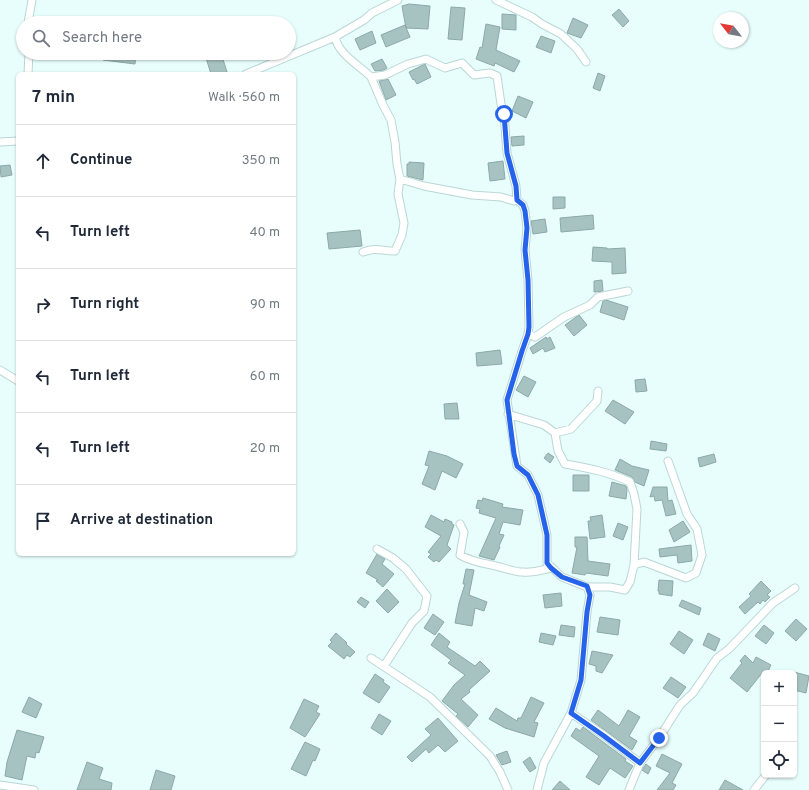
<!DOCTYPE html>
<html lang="en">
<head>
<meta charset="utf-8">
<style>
	:root { --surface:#fff; --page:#f6f6f7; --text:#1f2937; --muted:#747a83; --line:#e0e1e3 }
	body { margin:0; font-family:Overpass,sans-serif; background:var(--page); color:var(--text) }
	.controls { position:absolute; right:12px; bottom:12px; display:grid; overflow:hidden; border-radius:6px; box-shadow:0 1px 3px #0004 }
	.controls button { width:36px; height:36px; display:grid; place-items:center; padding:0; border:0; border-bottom:1px solid var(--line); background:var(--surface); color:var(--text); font:20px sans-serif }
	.compass { position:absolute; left:713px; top:12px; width:36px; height:36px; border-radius:50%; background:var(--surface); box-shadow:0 1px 3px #0004; rotate:301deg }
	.stop { position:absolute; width:12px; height:12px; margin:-9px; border:3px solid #2563eb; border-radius:50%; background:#fff }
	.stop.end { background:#2563eb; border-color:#fff; box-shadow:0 1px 4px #0008 }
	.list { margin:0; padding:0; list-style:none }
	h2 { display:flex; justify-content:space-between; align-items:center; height:52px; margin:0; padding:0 16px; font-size:17px }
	h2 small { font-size:13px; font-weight:400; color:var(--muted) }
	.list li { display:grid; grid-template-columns:26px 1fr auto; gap:12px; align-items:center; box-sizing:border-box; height:72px; padding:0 16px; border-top:1px solid var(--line) }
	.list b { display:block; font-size:15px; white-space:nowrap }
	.list em { font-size:13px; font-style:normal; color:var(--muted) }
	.icon { flex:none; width:22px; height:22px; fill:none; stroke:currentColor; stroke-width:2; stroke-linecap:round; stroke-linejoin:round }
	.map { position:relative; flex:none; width:809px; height:790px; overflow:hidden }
	.search { position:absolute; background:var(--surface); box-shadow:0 1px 3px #0004; left:16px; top:16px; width:280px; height:44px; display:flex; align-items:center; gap:10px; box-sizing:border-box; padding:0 14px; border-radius:22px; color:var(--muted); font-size:15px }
	.panel { position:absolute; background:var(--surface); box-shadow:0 1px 3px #0004; left:16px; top:72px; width:280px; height:484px; border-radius:6px }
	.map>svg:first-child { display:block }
	.building { fill:#a6c2c1; stroke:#8ca8a7 }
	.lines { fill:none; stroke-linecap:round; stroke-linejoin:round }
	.street-casing { stroke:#bad7d5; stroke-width:9 }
	.street { stroke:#fff; stroke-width:7 }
	.route { stroke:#2563eb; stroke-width:5 }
</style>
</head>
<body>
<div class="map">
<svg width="809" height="790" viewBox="0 0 809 790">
	<rect width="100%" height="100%" fill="#e7fefd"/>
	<path class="building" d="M409,4L430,6L428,29L406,28L402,6Z
		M451,7L465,8L462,40L448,39Z
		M619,9L629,21L623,27L612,15Z
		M502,14L516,15V30L502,29Z
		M573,18L588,25L581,38L567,33Z
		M486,24L500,27L496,50L520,61L514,72L495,63L494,66L476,59L480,47L482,48Z
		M405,25L410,37L386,47L381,35Z
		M372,31L376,43L360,50L355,39Z
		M541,36L555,41L551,53L536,47Z
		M104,53H136L135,64L103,60Z
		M221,53L227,72L221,74H211L206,58Z
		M382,59L387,68L384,70L375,71L371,64Z
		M425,64L431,77L417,84L414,79L413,80L409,72Z
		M598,73L605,76L600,91L593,88Z
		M388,79L396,95L386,100L379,81Z
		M518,96L533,102L526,118L512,111Z
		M524,136V145L512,146L511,137Z
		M503,161L505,179L490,181L488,163Z
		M409,162L424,163L423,180L407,176V164H409Z
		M10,165L12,175L1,177L0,166Z
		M553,197H565V208L553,209Z
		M593,215L594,229L561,232L560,218Z
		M545,219L547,232L533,234L531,221Z
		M360,230L362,246L329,249L327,233Z
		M593,247L607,248V249L625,248L626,273L612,274V262L592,261Z
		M602,280L603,291L594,292V281Z
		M606,300L628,307L624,320L600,312L603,301Z
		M579,315L587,325L574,336L565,325Z
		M546,337L547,339L550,337L555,348L545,352L543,348L533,354L530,348Z
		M500,350L502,364L477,366L476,353Z
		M524,376L536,382L528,397L516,390Z
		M645,379L647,391L636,392L635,380Z
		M613,400L634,412L625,424L605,411Z
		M457,403L459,419H445L444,404Z
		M651,441L667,444L666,451L650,449Z
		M429,451L447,456L463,464L456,478L442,471L435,490L422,484L429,466L425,465Z
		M548,453L554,457L550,463L544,458Z
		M714,454L716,462L700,467L698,458Z
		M620,459L632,466L649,470L644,486L635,482L632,477L615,470Z
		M573,475H589V491H573Z
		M612,482L626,486L627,490L626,499L609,496Z
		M653,487H667L668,501L672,500L676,514L666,516L662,500L655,501L654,496L650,497Z
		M483,498L503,504L502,507L523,510L520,525L503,522L499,534L504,535L499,546L500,547L494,560L479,556L496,518L479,513L480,509L476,508L478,500L482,501Z
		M431,515L444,522L445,519L452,522V524L454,525L447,545L451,549L439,562L436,560L434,562L428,557L431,554L428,552L441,536L425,527Z
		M602,515L605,537L590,539L588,521H591L590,517Z
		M683,521L690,532L674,542L669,530Z
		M618,523L628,527L623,540L613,536Z
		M575,537H587L588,561L610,564L608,576L586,573L585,575L572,573L577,547H575Z
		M691,545L692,561L678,563L677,555L660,557L659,549Z
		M377,554L385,559L382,564L394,574L383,587L376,581L378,580L366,573Z
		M466,569L474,570L469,595L487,602L484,611L475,608L472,626L455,623L459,603L465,584H463Z
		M659,580L673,581L672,596L659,594V591H658Z
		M761,581L771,591L767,595L770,597L765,602L763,600L760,604L758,602L745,614L739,607L751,596L749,594Z
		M387,589L399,602L388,613L376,601Z
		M561,593L562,606L545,608L543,595Z
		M361,597L369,602L365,608L357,602Z
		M682,600L701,608L699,615L679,606Z
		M433,614L444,622L435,635L424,628Z
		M600,617L620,620L618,635L597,632Z
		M796,619L807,629L796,641L785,631Z
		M561,625L575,627L574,637L559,635Z
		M764,625L774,633L766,644L755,636Z
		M679,631L693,640L684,654L670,644Z
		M336,633L347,643L346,644L355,652L350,657L347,655L344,659L328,646L332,642L330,640Z
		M439,633L450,642L447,647L475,666L480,661L490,671L469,690L470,692L461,699L478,715L468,727L456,716L458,714L442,701L454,685L465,675L448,663L451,660L431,645Z
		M541,633L556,636L553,645L539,642Z
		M708,633L720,639L715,651L703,645Z
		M592,651L613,655L602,673L596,671V666L589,664Z
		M745,655L753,663L756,657L771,665L767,673H762L747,692L730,678L742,663L740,661Z
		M794,672L809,676L806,693L794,690Z
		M375,674L384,680L383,682L390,687L379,703L363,693Z
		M671,677L686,687L678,698L663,688Z
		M29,697L42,704L36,718L22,712Z
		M531,697L544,703L534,722L538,723L534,737L505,728L489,719L496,708L517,721L518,718H521Z
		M304,699L319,706L316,712L320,714L305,737L290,728Z
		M598,710L619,726L628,710L640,717L629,736L637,741L632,750L591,720Z
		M379,714L391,721L382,735L371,728Z
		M438,718L458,741L445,752L438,745L429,753L426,749L412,762L407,757L431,735L425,729Z
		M583,727L626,759L625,761L633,766L625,778L610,768L599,785L586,777L599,756L571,736L576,728L580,731Z
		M17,730L44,737L39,753L36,752L35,758L27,756L22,780L5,776L7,762Z
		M305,742L320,749L315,761L313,760L306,776L291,769Z
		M507,751L511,762L502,765L496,755Z
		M662,754L682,764L672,783L676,785L673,790H657L670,773L656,766Z
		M530,757L536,768L530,772L523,762Z
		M87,762L103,768L99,779L112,783L111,790H77Z
		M646,764L651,768L648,774L642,770Z
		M156,770L175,776L171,790H150Z
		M725,780L743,790H719Z
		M560,781L570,790H552Z"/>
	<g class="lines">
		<g class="street-casing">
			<path id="street" d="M496,0L532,17L542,24L561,34L577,49L586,62
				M28,23L32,0
				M335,37C339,55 358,64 371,77L385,75L408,64L426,59L445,68L462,63L474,75L490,73L497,76L501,104L504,114L507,153L516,186L517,200L514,201L501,197L472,195L424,186L400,179L398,194L404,223L402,235L395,251C381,251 377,247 363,252
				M28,74L29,53
				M246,74L335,37L364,20L372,13L398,0
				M371,77L383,105L391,120L395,142L397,164L400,179
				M0,142L18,141
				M517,200L523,205L525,211L527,228L525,250L528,280L529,327L528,334L522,351L507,400L517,466L528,475L538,495L547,535V563L562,577L587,587L590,595L587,612L581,680L571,713L544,763L537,790
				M528,334L535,337L564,317L590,305L598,297L628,291
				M0,370L18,381
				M508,414L544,425L555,433L558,451L565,464C588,468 609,472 630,482L634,494L637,509L634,565L630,582L625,590L610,587H587
				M555,433L571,429L597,401L598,391
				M460,524L464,532L460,555C472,562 483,563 496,566C505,568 514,572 523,572C532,573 542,570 551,568
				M377,549L393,558L406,569L427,596L424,611L412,623L384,666
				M634,565L644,562L686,578L696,573L702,555L697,529L687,514L668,461
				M371,658L430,697L490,756L500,772L508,790
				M571,713L605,736L640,763
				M0,785L34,790
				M629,790L640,763L659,738L680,705L693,693L717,658L729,649L773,603L795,588
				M754,790L766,775"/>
		</g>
		<use href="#street" class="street"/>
	</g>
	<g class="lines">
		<path class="route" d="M504,114L507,153L516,186L517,200L523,205L525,211L527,228L525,250L528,280L529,327L528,334L522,351L507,400L514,454L517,466L528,475L538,495L547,535V563L551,568L562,577L587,586L590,595L587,612L581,680L571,713L604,736L640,763L659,738"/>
	</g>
</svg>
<div class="controls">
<button>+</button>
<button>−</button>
<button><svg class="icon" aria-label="locate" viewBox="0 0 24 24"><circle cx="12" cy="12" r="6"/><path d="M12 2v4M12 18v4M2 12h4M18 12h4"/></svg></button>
</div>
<svg class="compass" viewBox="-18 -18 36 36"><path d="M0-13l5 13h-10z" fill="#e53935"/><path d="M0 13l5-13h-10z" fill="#747a83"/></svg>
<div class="stop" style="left:504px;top:114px"></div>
<div class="stop end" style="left:659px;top:738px"></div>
<div class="search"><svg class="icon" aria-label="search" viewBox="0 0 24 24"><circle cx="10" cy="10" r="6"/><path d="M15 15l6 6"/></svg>Search here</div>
<section class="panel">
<h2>7 min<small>Walk · 560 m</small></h2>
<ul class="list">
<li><svg class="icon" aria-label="ahead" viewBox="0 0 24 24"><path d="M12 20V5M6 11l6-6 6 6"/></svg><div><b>Continue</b></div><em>350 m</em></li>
<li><svg class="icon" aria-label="left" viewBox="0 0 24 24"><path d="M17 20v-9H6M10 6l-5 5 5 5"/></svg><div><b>Turn left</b></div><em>40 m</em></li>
<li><svg class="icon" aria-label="right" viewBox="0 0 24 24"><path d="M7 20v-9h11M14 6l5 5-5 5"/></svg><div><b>Turn right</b></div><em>90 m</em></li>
<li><svg class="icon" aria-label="left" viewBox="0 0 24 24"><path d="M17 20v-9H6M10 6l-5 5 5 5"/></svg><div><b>Turn left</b></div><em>60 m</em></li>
<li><svg class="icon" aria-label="left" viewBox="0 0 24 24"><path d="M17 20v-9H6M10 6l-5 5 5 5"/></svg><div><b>Turn left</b></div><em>20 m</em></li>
<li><svg class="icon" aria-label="arrive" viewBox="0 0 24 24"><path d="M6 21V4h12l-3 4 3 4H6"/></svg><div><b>Arrive at destination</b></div></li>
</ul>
</section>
</div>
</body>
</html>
